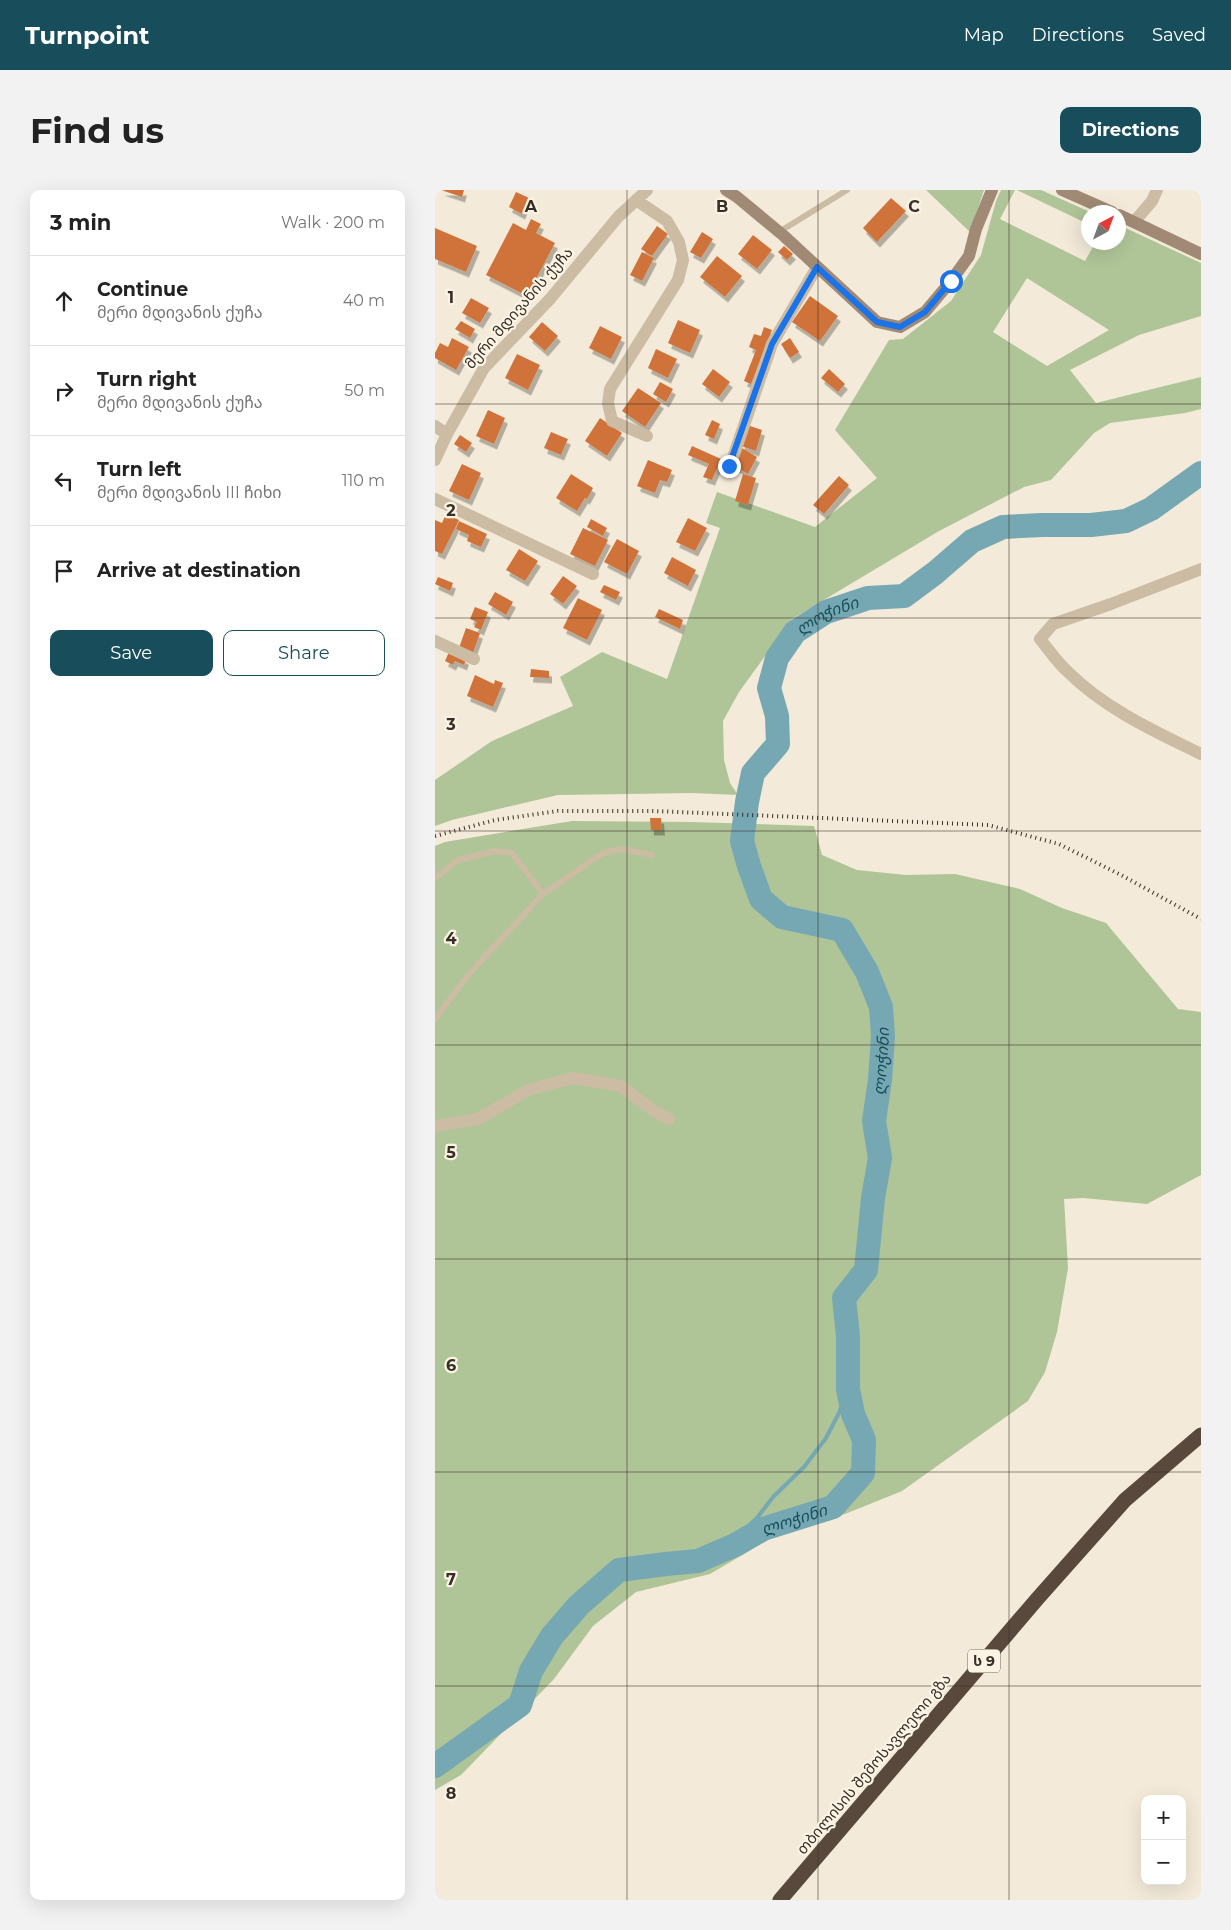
<!DOCTYPE html>
<html lang="en">
<head>
<meta charset="utf-8">
<style>
	:root { --surface:#fff; --page:#f2f2f2; --text:#222; --muted:#767676; --line:#e0e0e0; --accent:#184e5c }
	body { margin:0; font-family:Montserrat,"Noto Sans Georgian",sans-serif; background:var(--page); color:var(--text) }
	.controls { position:absolute; right:15px; bottom:15px; display:grid; overflow:hidden; border-radius:10px; box-shadow:0 5px 20px #0002 }
	.controls button { width:45px; height:45px; display:grid; place-items:center; padding:0; border:0; border-bottom:1px solid var(--line); background:var(--surface); color:var(--text); font:25px sans-serif }
	.compass { position:absolute; left:646px; top:15px; width:45px; height:45px; border-radius:50%; background:var(--surface); box-shadow:0 5px 20px #0002; rotate:41deg }
	.stop { position:absolute; width:15px; height:15px; margin:-11px; border:4px solid #1a73e8; border-radius:50%; background:#fff }
	.stop.end { background:#1a73e8; border-color:#fff; box-shadow:0 1px 5px #0008 }
	.list { margin:0; padding:0; list-style:none }
	h2 { display:flex; justify-content:space-between; align-items:center; height:65px; margin:0; padding:0 20px; font-size:21px }
	h2 small { font-size:16px; font-weight:400; color:var(--muted) }
	.list li { display:grid; grid-template-columns:32px 1fr auto; gap:15px; align-items:center; box-sizing:border-box; height:90px; padding:0 20px; border-top:1px solid var(--line) }
	.list b { display:block; font-size:19px; white-space:nowrap }
	.list p { margin:0; font-size:16px; white-space:nowrap; color:var(--muted) }
	.list em { font-size:16px; font-style:normal; color:var(--muted) }
	.actions { display:flex; gap:10px; padding:15px 20px }
	.actions a { flex:1; padding:11px 0; border:1px solid var(--accent); border-radius:10px; text-align:center; font-size:18px; color:var(--accent) }
	.actions .main { background:var(--accent); color:#fff }
	.icon { flex:none; width:28px; height:28px; fill:none; stroke:currentColor; stroke-width:2; stroke-linecap:round; stroke-linejoin:round }
	.map { position:relative; flex:none; width:766px; height:1710px; overflow:hidden; border-radius:10px }
	header { display:flex; align-items:center; gap:30px; box-sizing:border-box; height:70px; padding:0 25px; background:var(--accent); color:#fff }
	header strong { font-size:24px }
	nav { display:flex; gap:28px; margin-inline-start:auto; font-size:18px }
	.intro { display:flex; align-items:center; justify-content:space-between; box-sizing:border-box; height:120px; padding:0 30px }
	h1 { margin:0; font-size:35px }
	.button { padding:12px 22px; border-radius:10px; background:var(--accent); color:#fff; font-size:18px; font-weight:700 }
	main { display:flex; gap:30px; padding:0 30px }
	aside { flex:1; background:var(--surface); border-radius:10px; box-shadow:0 5px 20px #0002 }
	.map>svg:first-child { display:block }
	.green { fill:#afc497; fill-rule:evenodd }
	.lines { fill:none; stroke-linecap:round; stroke-linejoin:round }
	.stream { stroke:#75a8b3; stroke-width:4 }
	.river { stroke:#75a8b3; stroke-width:24 }
	.building { fill:#d0733a; filter:url(#shadow) }
	.lane { stroke:#ccbca4; stroke-width:6 }
	.street { stroke:#ccbca4; stroke-width:12 }
	.secondary { stroke:#a08a75; stroke-width:12 }
	.highway { stroke:#59493c; stroke-width:15 }
	.rail { stroke:#372e26; stroke-width:4; stroke-dasharray:1 4; stroke-linecap:butt }
	.route { stroke:#1a73e8; stroke-width:6 }
	.grid { fill:none; stroke:#372e26; stroke-width:1; stroke-opacity:0.55 }
	.labels { text-anchor:middle; stroke-width:4.5; stroke-linejoin:round; paint-order:stroke }
	.shield { fill:#fbf4e5; stroke:#72695f; stroke-width:1 }
	.shield-label { font-size:14px; font-weight:bold; fill:#372e26 }
	.street-label { font-size:15px; fill:#372e26; stroke:#fbf4e5 }
	.water-label { font-size:16px; font-style:italic; fill:#184e5c; stroke:#fbf4e5 }
	.grid-label { font-size:16px; text-anchor:middle; font-weight:bold; fill:#372e26; stroke:#fbf4e5; stroke-width:4.5; stroke-linejoin:round; paint-order:stroke }
</style>
</head>
<body>
<header>
<strong>Turnpoint</strong>
<nav><a>Map</a><a>Directions</a><a>Saved</a></nav>
</header>
<div class="intro"><h1>Find us</h1><a class="button">Directions</a></div>
<main>
<aside>
<h2>3 min<small>Walk · 200 m</small></h2>
<ul class="list">
<li><svg class="icon" aria-label="ahead" viewBox="0 0 24 24"><path d="M12 20V5M6 11l6-6 6 6"/></svg><div><b>Continue</b><p>მერი მდივანის ქუჩა</p></div><em>40 m</em></li>
<li><svg class="icon" aria-label="right" viewBox="0 0 24 24"><path d="M7 20v-9h11M14 6l5 5-5 5"/></svg><div><b>Turn right</b><p>მერი მდივანის ქუჩა</p></div><em>50 m</em></li>
<li><svg class="icon" aria-label="left" viewBox="0 0 24 24"><path d="M17 20v-9H6M10 6l-5 5 5 5"/></svg><div><b>Turn left</b><p>მერი მდივანის III ჩიხი</p></div><em>110 m</em></li>
<li><svg class="icon" aria-label="arrive" viewBox="0 0 24 24"><path d="M6 21V4h12l-3 4 3 4H6"/></svg><div><b>Arrive at destination</b></div></li>
</ul>
<div class="actions"><a class="main">Save</a><a>Share</a></div>
</aside>
<div class="map">
<svg width="766" height="1710" viewBox="0 0 766 1710">
	<defs>
		<filter id="shadow"><feDropShadow dx="3" dy="5.5" stdDeviation="0" flood-color="#0004"/></filter>
	</defs>
	<rect width="100%" height="100%" fill="#f3ead9"/>
	<path class="green" d="M491,0H549L535,42Z
		M566,0H580L565,29L650,71L660,53L684,52V35L766,73V126L704,145L635,180L661,213L766,187V219L750,223L675,233L659,243L616,290L589,297L504,341L357,429L304,502L288,531L289,570L295,593L303,605L258,603L123,605L17,630L0,636V590L57,551L138,516L125,487L167,462L232,489L285,338L271,333L282,302L380,337L442,288L400,240L454,150L468,149L516,111L546,65L561,11ZM592,88L674,140L612,176L558,142Z
		M582,0H606L655,22H654L653,34Z
		M137,631L257,632L379,636L387,665L422,680L471,685L520,684L585,699L627,718L671,733L743,819L766,822V985L712,1014L648,1008L629,1009L633,1078L622,1142L610,1182L593,1211L467,1301L410,1324L355,1337L275,1384L201,1402L158,1436L119,1489L26,1585L0,1600V656L10,652Z"/>
	<g class="lines">
		<path class="stream" d="M300,1355L309,1340L322,1328L338,1307L369,1277L391,1248L404,1223L413,1199"/>
		<path class="river" id="s1" d="M0,1576L85,1515L96,1481L117,1446L144,1415L184,1380L231,1374L263,1371L300,1355L328,1339L398,1317L428,1283L429,1250L418,1224L413,1199V1146L409,1108L431,1080L438,1008L445,968L439,931L445,890L448,846L446,817L432,782L407,740L347,727L326,709L314,676L307,651L312,612L318,583L343,554L342,526L334,498L342,468L360,442L391,422L433,408L469,406L500,383L537,351L568,337L608,335H656L691,331L716,319L766,283"/>
	</g>
	<path class="building" d="M6,0H29L27,7Z
		M81,2L94,8L87,24L74,17Z
		M456,8L471,21L442,52L428,38Z
		M96,29L106,34L101,43L120,53L92,106L51,85L78,33L91,40Z
		M222,36L233,44L217,66L206,59Z
		M0,38L42,56L31,82L0,69Z
		M267,42L278,49L266,68L255,62Z
		M318,45L337,60L322,79L303,64Z
		M349,56L358,64L352,70L343,62Z
		M207,62L219,68L207,91L195,85Z
		M282,66L307,86L290,107L265,87Z
		M375,106L403,126L385,151L357,132Z
		M36,108L54,118L45,133L27,123Z
		M243,130L265,140L255,163L233,153Z
		M26,131L40,139L35,148L20,139Z
		M107,132L123,146L110,161L94,147Z
		M165,136L187,147L176,169L154,158Z
		M329,137L337,140L316,194L309,191L321,160L314,157L319,144L326,146Z
		M17,148L34,157L21,180L0,168V163L5,153L13,157Z
		M355,148L364,162L355,168L346,154Z
		M221,159L242,169L233,188L213,178Z
		M82,164L105,175L93,200L70,188Z
		M278,179L295,192L284,207L267,194Z
		M394,179L410,194L403,202L386,188Z
		M225,192L238,199L231,212L218,204Z
		M203,198L226,213L210,237L187,221Z
		M53,220L70,228L59,254L41,246Z
		M165,228L187,243L172,266L150,251Z
		M277,230L285,234L279,249L270,245Z
		M312,235L327,240L321,261L306,256Z
		M116,242L133,249L126,265L109,258Z
		M25,245L37,253L31,262L19,254Z
		M257,256L286,269L277,290L268,287L274,274L253,265Z
		M307,258L322,267L313,284L298,275Z
		M213,270L237,280L232,292L225,290L220,303L202,296Z
		M27,274L46,283L34,310L14,301Z
		M136,284L158,298L152,309L150,308L142,321L121,308Z
		M308,284L321,288L313,315L300,311Z
		M404,286L414,295L389,324L378,315Z
		M11,324L24,330L7,364L0,361V330L7,333Z
		M253,328L272,338L260,361L241,352Z
		M156,329L172,338L168,346L152,337Z
		M24,331L52,344L46,357L32,351L34,345L21,339Z
		M148,338L173,350L160,376L135,364Z
		M182,349L204,361L192,384L169,372Z
		M84,359L103,371L90,391L71,380Z
		M237,367L261,380L253,396L229,383Z
		M128,386L142,396L128,414L115,404Z
		M3,387L18,393L15,401L0,394Z
		M169,395L185,402L181,410L165,402Z
		M60,402L78,412L71,425L53,414Z
		M143,408L167,420L152,450L128,438Z
		M40,417L53,422L46,440L39,437L42,432L35,429Z
		M224,419L248,430L245,439L220,427Z
		M31,438L45,443L38,463L24,458Z
		M14,462L31,469L29,475L20,471L18,475L10,471Z
		M96,479L114,481V488L95,487Z
		M40,485L59,494L60,490L68,493L58,517L32,506Z
		M215,628H226L227,640H216Z"/>
	<g class="lines">
		<path class="lane" d="M344,42L412,0
			M0,688L23,670L60,661L77,663L108,704
			M0,829L34,784L108,704L168,663L186,659L217,665"/>
		<path class="street" d="M201,10L232,31L244,52L248,70L243,90L175,199L173,213L177,231L212,246
			M699,32L717,11L722,0
			M0,236L12,244
			M0,270L12,244L49,178L115,109L183,27L212,0
			M295,276L337,154L382,77
			M0,309L158,384
			M766,379L676,414L618,434L605,449C614,460 622,472 632,481C670,519 719,541 766,564
			M0,451L39,469
			M0,936L43,929L93,900L138,888L186,896L216,919L234,929"/>
		<path class="secondary" d="M291,0L302,7L349,46L442,132L465,137L490,122L516,91L534,66L541,39L557,0
			M627,0L677,22
			M684,25L766,64"/>
		<path class="highway" d="M345,1710L603,1408L690,1310L766,1245"/>
		<path class="rail" d="M0,646L60,630L123,621H219L553,635L624,654L686,685L766,729"/>
	</g>
	<g class="lines">
		<path class="route" d="M294,276L337,154L382,77L442,132L465,137L490,122L516,91"/>
	</g>
	<path class="grid" d="M192,0V1710M383,0V1710M574,0V1710M0,214H766M0,428H766M0,641H766M0,855H766M0,1069H766M0,1282H766M0,1496H766"/>
	<g class="labels">
		<rect class="shield" x="533" y="1459.5" width="32" height="23" rx="4"/>
		<g class="shield-label">
			<text x="549" y="1476">ს 9</text>
		</g>
		<g class="street-label">
			<text transform="translate(84 118) rotate(-49)" y="5">მერი მდივანის ქუჩა</text>
			<text transform="translate(439 1574) rotate(-50)" y="5">თბილისის შემოსავლელი გზა</text>
		</g>
		<g class="water-label">
			<text dy="6" stroke="none"><textPath href="#s1" startOffset="1525">ლოჭინი</textPath></text>
			<text dy="6" stroke="none"><textPath href="#s1" startOffset="970">ლოჭინი</textPath></text>
			<text dy="6" stroke="none"><textPath href="#s1" startOffset="460">ლოჭინი</textPath></text>
		</g>
	</g>
	<g class="grid-label">
		<text x="96" y="22">A</text>
		<text x="287" y="22">B</text>
		<text x="479" y="22">C</text>
		<text x="16" y="113">1</text>
		<text x="16" y="326">2</text>
		<text x="16" y="540">3</text>
		<text x="16" y="754">4</text>
		<text x="16" y="968">5</text>
		<text x="16" y="1181">6</text>
		<text x="16" y="1395">7</text>
		<text x="16" y="1609">8</text>
	</g>
</svg>
<div class="controls">
<button>+</button>
<button>−</button>
</div>
<svg class="compass" viewBox="-18 -18 36 36"><path d="M0-13l5 13h-10z" fill="#e53935"/><path d="M0 13l5-13h-10z" fill="#767676"/></svg>
<div class="stop" style="left:516px;top:91px"></div>
<div class="stop end" style="left:294px;top:276px"></div>
</div>
</main>
</body>
</html>
